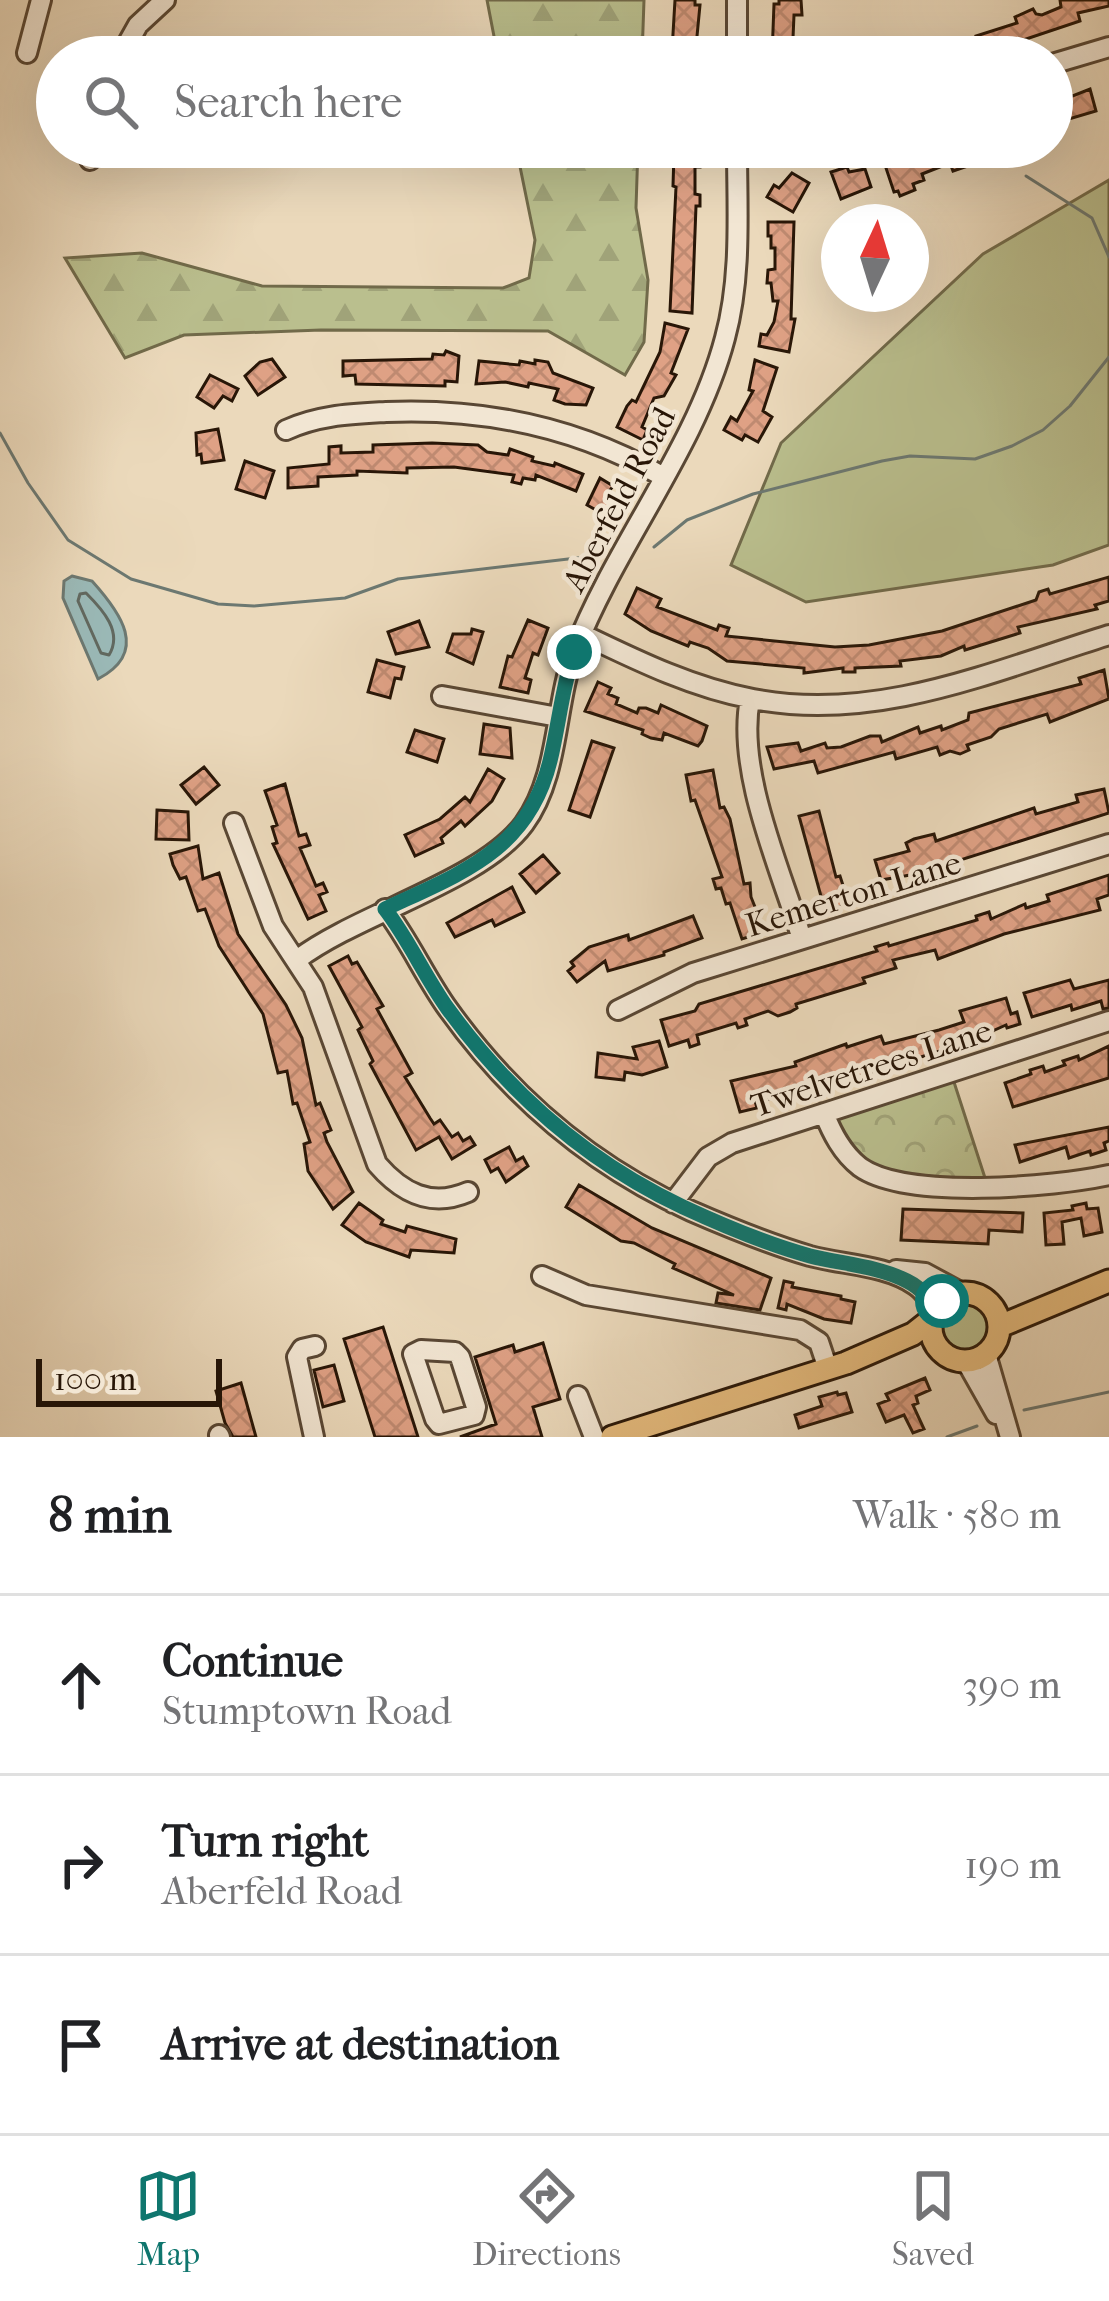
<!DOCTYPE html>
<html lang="en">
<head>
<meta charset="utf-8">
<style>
	:root { --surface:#fff; --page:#f2f2f2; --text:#202124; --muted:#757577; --line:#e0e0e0; --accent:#0f766e }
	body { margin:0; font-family:"IM FELL French Canon",serif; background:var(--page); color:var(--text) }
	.compass { position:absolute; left:821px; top:204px; width:108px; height:108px; border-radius:50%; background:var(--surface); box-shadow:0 12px 48px #0002; rotate:4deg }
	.scale { position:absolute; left:36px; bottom:30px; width:186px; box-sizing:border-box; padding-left:12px; border:6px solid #281607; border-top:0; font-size:33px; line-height:42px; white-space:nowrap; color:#281607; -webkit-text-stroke:9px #f2e6d3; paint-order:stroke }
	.stop { position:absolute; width:36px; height:36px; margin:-27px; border:9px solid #0f766e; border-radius:50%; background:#fff }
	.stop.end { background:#0f766e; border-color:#fff; box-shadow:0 3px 12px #0008 }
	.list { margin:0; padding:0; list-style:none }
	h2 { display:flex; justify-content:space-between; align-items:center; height:156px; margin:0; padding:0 48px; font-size:51px }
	h2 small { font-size:39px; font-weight:400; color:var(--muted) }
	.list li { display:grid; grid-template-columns:78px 1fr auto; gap:36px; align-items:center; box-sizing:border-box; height:180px; padding:0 48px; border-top:3px solid var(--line) }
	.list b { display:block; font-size:45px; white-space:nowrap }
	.list p { margin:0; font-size:39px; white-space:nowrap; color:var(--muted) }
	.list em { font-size:39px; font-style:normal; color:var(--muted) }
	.icon { flex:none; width:66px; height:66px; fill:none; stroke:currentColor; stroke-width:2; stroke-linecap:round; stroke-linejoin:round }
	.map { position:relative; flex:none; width:1109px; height:1437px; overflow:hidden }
	.search { position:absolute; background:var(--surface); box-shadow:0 12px 48px #0002; left:36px; right:36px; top:36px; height:132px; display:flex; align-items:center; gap:30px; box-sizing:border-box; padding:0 42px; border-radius:66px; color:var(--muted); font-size:45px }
	.sheet { height:696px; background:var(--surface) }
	nav { display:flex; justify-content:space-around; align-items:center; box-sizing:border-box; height:168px; border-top:3px solid var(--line); background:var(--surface); font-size:33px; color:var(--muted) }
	nav a { display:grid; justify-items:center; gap:6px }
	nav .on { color:var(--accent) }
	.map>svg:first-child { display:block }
	.grass { fill:#babf8e; stroke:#716a4a; stroke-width:3 }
	.forest { fill:url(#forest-firs); stroke:#716a4a; stroke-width:3 }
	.park { fill:url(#park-crowns); stroke:#716a4a; stroke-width:3 }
	.water { fill:#9ab9b7; stroke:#6c7871; stroke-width:3 }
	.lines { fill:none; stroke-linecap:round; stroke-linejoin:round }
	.shore { stroke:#61685f; stroke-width:3 }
	.stream { stroke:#6c7871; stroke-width:3 }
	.building { fill:url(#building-cross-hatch); stroke:#281607; stroke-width:3 }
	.minor-casing { stroke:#594734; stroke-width:24 }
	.major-casing { stroke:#281607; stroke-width:27 }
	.minor { stroke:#f2e6d3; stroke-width:18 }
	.major { stroke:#e6bc7e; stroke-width:21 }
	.route { stroke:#0f766e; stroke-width:15 }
	.labels { text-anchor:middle; stroke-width:9; stroke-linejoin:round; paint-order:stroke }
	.street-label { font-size:33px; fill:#281607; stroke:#f2e6d3 }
</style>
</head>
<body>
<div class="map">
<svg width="1109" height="1437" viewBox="0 0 1109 1437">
	<defs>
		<pattern id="forest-firs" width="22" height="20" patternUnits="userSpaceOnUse" patternTransform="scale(3)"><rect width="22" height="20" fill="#babf8e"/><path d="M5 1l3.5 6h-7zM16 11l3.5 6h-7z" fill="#a0a379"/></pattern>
		<pattern id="park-crowns" width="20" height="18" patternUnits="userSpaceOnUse" patternTransform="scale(3)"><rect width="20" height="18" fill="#babf8e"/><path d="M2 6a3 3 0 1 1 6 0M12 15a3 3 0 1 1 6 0" fill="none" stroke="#a0a379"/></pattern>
		<pattern id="building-cross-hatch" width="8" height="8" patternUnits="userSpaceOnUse" patternTransform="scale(3)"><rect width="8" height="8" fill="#dfa185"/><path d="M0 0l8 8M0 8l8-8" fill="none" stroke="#bf8a71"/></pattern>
	</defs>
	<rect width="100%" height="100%" fill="#ebd9bb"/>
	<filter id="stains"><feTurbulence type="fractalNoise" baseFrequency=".00167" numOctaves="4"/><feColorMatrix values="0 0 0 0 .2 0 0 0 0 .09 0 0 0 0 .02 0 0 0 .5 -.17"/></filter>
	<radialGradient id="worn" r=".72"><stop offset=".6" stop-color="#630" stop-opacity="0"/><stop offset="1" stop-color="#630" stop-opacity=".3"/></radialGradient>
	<path class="grass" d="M1109,180V545L1053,565L806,602L731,565L781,443L983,254Z
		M931 1327a34 34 0 1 1 68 0a34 34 0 1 1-68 0Z"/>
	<path class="forest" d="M487,0H644L642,57H498Z
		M516,147H638L636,208L648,280L644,342L625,375L548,331L321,330L184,335L125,358L65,258L142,253L262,286L503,288L529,278L535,240Z"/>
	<path class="park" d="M953,1079L986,1181L902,1177L854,1155L836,1122L838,1115Z"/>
	<path class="water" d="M72,576L92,581C120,612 150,652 98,679L63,598L64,581Z"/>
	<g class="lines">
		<path class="shore" d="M80,594L86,593C103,610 123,632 109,655L101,653L78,601Z"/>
		<path class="stream" d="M1026,176L1092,218L1109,257
			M0,433L28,483L68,540L131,579L218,604L254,606L345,598L398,579L594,556
			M654,547L687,520L753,494L882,461L910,456L975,459L1012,446L1043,430L1070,406L1109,357
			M1024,1410L1109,1392
			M947,1437L977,1426"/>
	</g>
	<path class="building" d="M675,0H695V5H700L695,57H675V52L672,51Z
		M779,0H801L802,15H794L793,38H799L792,57H772L774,4H779Z
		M1060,0H1109V6L1078,13L1080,21L981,54L976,36L1017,23L1015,17L1033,9L1036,14L1042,15L1061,7Z
		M1090,89L1096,111L1052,124V104Z
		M930,147H987L991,158L953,171L950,163L922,174L924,180L913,184L915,190L900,196L898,191L894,192L882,156L900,150L905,163L932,153Z
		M674,153H700V167H695V194L700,195V206H696L692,313L670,311L676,187L673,186Z
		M847,167L849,172L865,169L871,187L841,199L831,172Z
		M792,173L809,183L793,212L767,197L774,185L779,188Z
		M768,222H794L791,319H795L789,352L759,346L761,334L767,335L774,322L778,301H773L771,283H767L768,270L775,269V248H771V236H768Z
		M665,323L688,329L671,373L676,375L664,396L654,398L642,427L647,430L643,440L617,427L627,406L632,400L636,402L660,352Z
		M446,351L459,356L457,382L445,381V386L356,384L355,375L343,376V361L432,359L433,354L444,355Z
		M272,359L285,377L258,395L245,376L260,362Z
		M535,360L548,362L553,373L593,388L586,405L565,404L554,400L558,389L529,383L528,387L505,382L476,384L479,361L519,365L520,361L535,364Z
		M755,360L777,368L763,411L772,417L758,442L745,435L742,440L724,430L731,417L737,421L753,391L749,390Z
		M210,375L238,389L232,401L223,396L214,408L197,397Z
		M218,429L224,460L202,463L201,454L197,455L196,433Z
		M432,443L478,445L487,452L508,455L510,449L533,457L532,461L554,466L555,463L583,474L576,491L536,475L535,480L523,478L521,484L512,482L514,475L454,467L407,468V473L357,471V475L318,477V486L288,488V468L329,464V447L341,446V453L373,452V445Z
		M245,461L274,471L265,498L236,489Z
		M600,478L613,486L608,493L624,505L615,521L595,513L596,510L587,505Z
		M1109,577V601L1095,605L1097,609L1018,627L1020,633L965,650L964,646L941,656L900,661L901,666L855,668V672H843V668L804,673V668L727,661L708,648L690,642L688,646L651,631L625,614L637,588L661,599L657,607L717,630L719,625L729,628L726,636L835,647L869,645L942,631L1036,600L1039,592L1048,589L1050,594Z
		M528,620L548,628L538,655L533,653L525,678L531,680L528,693L500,687L508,656L512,657Z
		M419,621L429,647L396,654L388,632Z
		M472,629L483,632L473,664L447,652L453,634H471Z
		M377,660L404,667L401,679L395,678L390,698L368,692Z
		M1104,670L1109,699L1050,722L1047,714L999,729L991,737L967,745L969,750L960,754L950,751L940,755L937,747L896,759L894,752L818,773L814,761L774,769L767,747L798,743L801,751L825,743L827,748L841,747L870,736H880L882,742L918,727L920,733L941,726L942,730L968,720L969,713L1081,684L1079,678Z
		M598,682L611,688L608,694L618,698L616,704L637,713L639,708H646L658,713L661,705L707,726L702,741L698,746L664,733L662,740L651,738L642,734L643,730L585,711Z
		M484,724L510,728L512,758L480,754Z
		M415,730L444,739L437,762L407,752Z
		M592,741L614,748L590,817L569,810Z
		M204,767L219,785L196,804L181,785Z
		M488,769L504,779L492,801L465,826L461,821L441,838L443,843L415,856L405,835L440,819L465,797L470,802Z
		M713,770L720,808L724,807L730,819L744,884L750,883L751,897L765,932L742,939L730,903L726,904L721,888L716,889L713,879L722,877L695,800L691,801L686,775Z
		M285,784L299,836L306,834L310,845L300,848L316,886L323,883L327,892L319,895L326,911L308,919L273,844L277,843L272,827L277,825L265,791Z
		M1104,789L1109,813L916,874L881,880L875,860L909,851L906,843L914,839L934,834L936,841L1034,808L1036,814L1078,802L1076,795Z
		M157,810L188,812L189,840L156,839Z
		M819,811L836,877L840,876L849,904L825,911L799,816Z
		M198,846L203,879L219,873L238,934L286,1005L302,1038L316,1105L320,1103L331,1130L324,1133L327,1142L353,1192L333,1209L308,1171L304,1144L310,1142L297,1103L293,1104L287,1071L278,1073L263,1014L219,946L205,909L198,911L186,877L180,879L173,865L170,854Z
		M543,855L559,873L536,893L520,874Z
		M1109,875V895L1097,899L1100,910L1004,934L938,959L935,950L893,960L896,968L863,978L865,983L796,1004L797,1008L790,1012L778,1016L768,1011L745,1019L747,1025L738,1028L736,1023L697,1035L699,1044L690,1047L688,1040L669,1046L661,1020L695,1011L699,1004L877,951L875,947L888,943L889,946L977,920L976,916L989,912L991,919L1025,904L1026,908L1049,901L1047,895Z
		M512,887L524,912L495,926L492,920L455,937L447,923Z
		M693,916L702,938L664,952V955L608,971L605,961L577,982L568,971L574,966L571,962L589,947L628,935L629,940Z
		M348,956L352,964L357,962L383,1006L377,1009L412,1073L405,1077L430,1118L434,1124L440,1120L452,1137L458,1133L463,1141L470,1137L475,1145L452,1159L439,1137L416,1150L370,1064L373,1061L358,1030L362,1027L329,966Z
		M1070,980L1074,989L1109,980V1008L1103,1009L1101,1001L1072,1010L1071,1005L1032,1017L1024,993Z
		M1006,998L1011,1014L1017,1012L1020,1024L1007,1028L1006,1025L970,1041L967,1034L944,1041L946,1049L805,1094L755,1101L757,1108L740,1112L731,1081L796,1066L795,1062L846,1044L847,1047L881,1036L884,1044L939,1030L964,1022L960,1011Z
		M659,1041L667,1067L642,1075L625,1072L624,1080L596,1077L598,1053L637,1059L633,1047Z
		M1109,1046V1078L1013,1107L1005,1083L1031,1074L1030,1070L1043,1066L1045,1072L1065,1065L1063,1061L1078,1056L1079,1060Z
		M1109,1127V1141L1104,1143L1106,1150L1091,1155L1090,1151L1069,1158L1066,1147L1020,1162L1015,1145Z
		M509,1147L516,1161L523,1157L528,1166L506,1182L498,1168L491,1172L485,1160Z
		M579,1185L652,1228L771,1278L760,1310L716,1303L718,1293L734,1295L673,1268L675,1264L634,1243L621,1241L566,1207Z
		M359,1203L383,1220L381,1224L405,1232L407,1226L456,1239L454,1253L411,1250L409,1257L366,1242L342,1225Z
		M1086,1203L1087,1209L1098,1208L1102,1232L1084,1236L1081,1218L1062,1222L1064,1244L1046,1245L1044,1213L1073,1210L1072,1206Z
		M903,1209L1023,1213L1022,1232L989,1230L988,1244L901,1240Z
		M784,1281L793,1283L792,1287L841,1296V1299L855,1302L851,1323L824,1319L787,1304L786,1310L778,1308Z
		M383,1327L418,1437H375L344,1339Z
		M543,1343L560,1399L533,1407L542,1437H460L496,1424L475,1357L513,1345L515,1352Z
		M334,1365L344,1401L323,1407L314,1370Z
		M925,1378L930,1390L916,1396L918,1403L913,1405L924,1429L913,1433L904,1415L886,1422L878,1404L889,1400L886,1394Z
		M241,1383L256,1437H233L225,1423L216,1391Z
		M837,1392L838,1395L846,1393L852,1412L799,1428L795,1415L822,1406L819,1397Z"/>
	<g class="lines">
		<g class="minor-casing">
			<path id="minor" d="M737,0V57
				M27,53L41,0
				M120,57L138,25L165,0
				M1052,64L1109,47
				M737,152L796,147
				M90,160L91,147
				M286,430C318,415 351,414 386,412C484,408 577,427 662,476
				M582,634C636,660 693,688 753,699C877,723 993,671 1109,635
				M442,696L558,717
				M750,699C736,771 780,868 802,939
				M234,823L273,926L313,987L377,1164C402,1193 431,1208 468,1192
				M385,909C409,940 425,977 448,1009C511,1097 592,1166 691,1211C730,1228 769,1244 810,1256C844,1265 886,1265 915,1285C927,1293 930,1302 933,1316
				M298,959C359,913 482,881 524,824C560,775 554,705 575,650C616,544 696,448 725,338C742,276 737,210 737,147
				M618,1010L693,973L1109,844
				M824,1113C832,1133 842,1153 860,1167C906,1200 1054,1187 1109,1175
				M673,1203L708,1157L732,1143L1109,1021
				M896,1270L925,1273L962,1293
				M542,1276L586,1295L800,1330L819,1342L828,1369
				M421,1350L455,1352L460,1357L476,1407L474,1415L439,1424L435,1419L413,1354Z
				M986,1354L1010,1437
				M966,1361L996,1414
				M578,1396L594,1437
				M219,1435L220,1437
				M314,1437L297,1357L302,1349L315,1346"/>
		</g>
		<g class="major-casing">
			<path id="major" d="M931 1327a34 34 0 1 1 68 0a34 34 0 1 1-68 0Z
				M1000,1326L1109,1281
				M612,1437L846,1363L913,1334L932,1319"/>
		</g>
		<use href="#minor" class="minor"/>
		<use href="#major" class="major"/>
	</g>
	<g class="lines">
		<path class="route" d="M574,652C562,688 559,724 550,761C528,851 461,873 385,909C409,940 425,977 448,1009C510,1094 588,1162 683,1207C724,1226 766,1244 810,1256C842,1264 878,1266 907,1281C923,1289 929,1298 933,1316L942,1301"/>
	</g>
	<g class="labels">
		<g class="street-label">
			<text transform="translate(618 499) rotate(-62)" y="12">Aberfeld Road</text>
			<text transform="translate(853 893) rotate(-17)" y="12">Kemerton Lane</text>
			<text transform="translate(871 1067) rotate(-18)" y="12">Twelvetrees Lane</text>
		</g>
	</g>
	<rect width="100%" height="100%" filter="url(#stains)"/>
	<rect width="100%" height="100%" fill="url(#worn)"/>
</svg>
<svg class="compass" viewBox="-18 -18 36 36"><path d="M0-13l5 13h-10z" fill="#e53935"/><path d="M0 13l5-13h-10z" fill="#757577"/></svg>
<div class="scale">100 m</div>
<div class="stop" style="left:942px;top:1301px"></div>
<div class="stop end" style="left:574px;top:652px"></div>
<div class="search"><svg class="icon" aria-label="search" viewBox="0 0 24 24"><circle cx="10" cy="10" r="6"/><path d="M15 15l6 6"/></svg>Search here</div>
</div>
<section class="sheet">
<h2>8 min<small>Walk · 580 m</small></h2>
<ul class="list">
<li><svg class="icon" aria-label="ahead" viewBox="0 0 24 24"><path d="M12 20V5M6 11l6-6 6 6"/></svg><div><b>Continue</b><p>Stumptown Road</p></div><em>390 m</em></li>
<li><svg class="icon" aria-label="right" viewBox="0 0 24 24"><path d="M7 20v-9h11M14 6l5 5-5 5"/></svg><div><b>Turn right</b><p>Aberfeld Road</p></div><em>190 m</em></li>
<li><svg class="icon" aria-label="arrive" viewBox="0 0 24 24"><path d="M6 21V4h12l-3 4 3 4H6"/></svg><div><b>Arrive at destination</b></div></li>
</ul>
</section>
<nav>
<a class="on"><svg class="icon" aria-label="map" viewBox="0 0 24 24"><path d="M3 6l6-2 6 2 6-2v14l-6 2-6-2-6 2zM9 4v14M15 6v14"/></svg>Map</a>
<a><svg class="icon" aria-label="directions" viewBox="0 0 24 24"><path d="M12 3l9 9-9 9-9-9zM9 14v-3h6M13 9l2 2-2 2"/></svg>Directions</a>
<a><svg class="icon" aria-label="saved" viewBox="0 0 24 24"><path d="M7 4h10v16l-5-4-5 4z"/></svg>Saved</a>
</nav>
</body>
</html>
